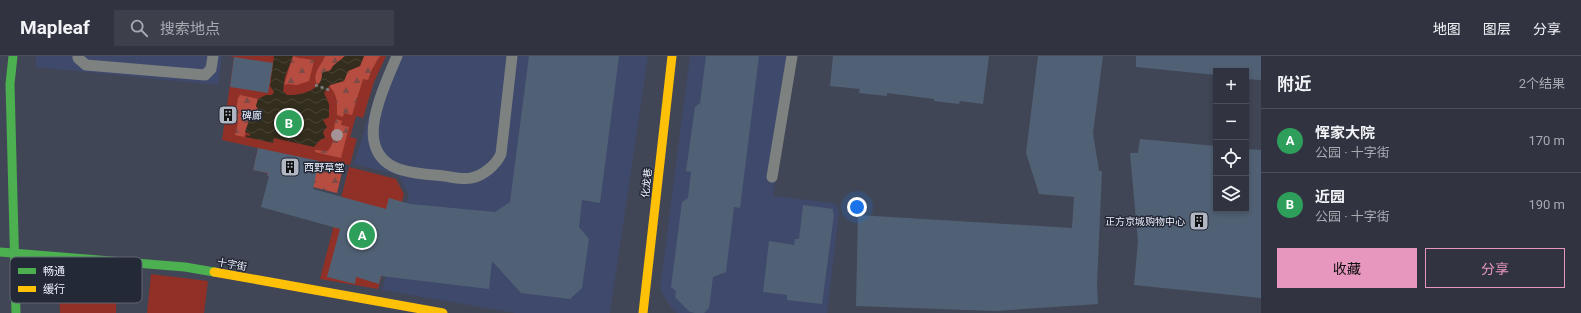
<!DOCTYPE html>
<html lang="zh">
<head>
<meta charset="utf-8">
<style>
	:root { --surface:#313440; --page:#3d3f4b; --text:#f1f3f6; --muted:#a8aab1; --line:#4c4f59; --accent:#e797bd }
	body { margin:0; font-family:Roboto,"Noto Sans SC",sans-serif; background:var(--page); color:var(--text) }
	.controls { position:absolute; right:12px; top:12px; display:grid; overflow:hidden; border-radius:0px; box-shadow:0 2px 6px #0003 }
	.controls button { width:36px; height:36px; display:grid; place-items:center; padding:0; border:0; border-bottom:1px solid var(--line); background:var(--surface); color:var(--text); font:20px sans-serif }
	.you { position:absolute; left:857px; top:151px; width:14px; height:14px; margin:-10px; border:3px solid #fff; border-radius:50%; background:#1a73e8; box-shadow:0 0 0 6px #1a73e833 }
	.badge { display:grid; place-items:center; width:26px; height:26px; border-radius:50%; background:var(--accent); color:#fff; font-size:13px; font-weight:700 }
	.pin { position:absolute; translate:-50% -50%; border:2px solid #fff; box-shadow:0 1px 4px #0006 }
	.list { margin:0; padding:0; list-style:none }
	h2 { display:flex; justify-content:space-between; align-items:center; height:52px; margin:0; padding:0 16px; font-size:17px }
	h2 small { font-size:13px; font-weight:400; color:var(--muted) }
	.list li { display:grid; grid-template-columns:26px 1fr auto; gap:12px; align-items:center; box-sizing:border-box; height:64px; padding:0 16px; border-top:1px solid var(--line) }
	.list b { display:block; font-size:15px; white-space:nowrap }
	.list p { margin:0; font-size:13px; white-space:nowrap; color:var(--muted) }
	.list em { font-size:13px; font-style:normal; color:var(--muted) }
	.actions { display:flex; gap:8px; padding:12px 16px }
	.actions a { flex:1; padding:9px 0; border:1px solid var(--accent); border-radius:0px; text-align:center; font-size:14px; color:var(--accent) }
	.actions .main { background:var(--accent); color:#111 }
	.icon { flex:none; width:22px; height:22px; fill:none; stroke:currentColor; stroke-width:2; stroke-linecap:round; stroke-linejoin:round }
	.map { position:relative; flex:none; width:1261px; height:257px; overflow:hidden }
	header { display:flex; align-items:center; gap:24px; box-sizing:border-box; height:56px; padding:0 20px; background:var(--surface); border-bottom:1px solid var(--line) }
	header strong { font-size:19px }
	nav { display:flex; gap:22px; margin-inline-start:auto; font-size:14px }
	.search { width:280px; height:36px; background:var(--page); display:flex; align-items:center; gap:10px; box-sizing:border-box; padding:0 14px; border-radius:0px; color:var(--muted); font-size:15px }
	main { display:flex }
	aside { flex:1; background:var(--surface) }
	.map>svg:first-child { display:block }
	.built { fill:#3f496c }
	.green { fill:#913026 }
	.forest { fill:url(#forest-firs) }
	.water { fill:url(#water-waves) }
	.building { fill:#516175 }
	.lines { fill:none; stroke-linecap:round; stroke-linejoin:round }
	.path { stroke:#7c8184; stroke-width:2.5; stroke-dasharray:3 3; stroke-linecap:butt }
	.lane { stroke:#7d8280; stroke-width:11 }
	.fast { stroke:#4caf50; stroke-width:9 }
	.slow { stroke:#ffc107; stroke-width:9 }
	.tree { fill:#a49498 }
	.labels { text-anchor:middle; stroke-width:3; stroke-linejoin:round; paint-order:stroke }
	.poi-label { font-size:10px; fill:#eef2fe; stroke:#242937; text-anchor:start }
	.street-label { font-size:10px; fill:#eef2fe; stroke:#242937 }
	.key { fill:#242937; stroke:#616573; stroke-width:1 }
	.key-label { font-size:11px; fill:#eef2fe }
</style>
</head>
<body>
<header>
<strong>Mapleaf</strong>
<div class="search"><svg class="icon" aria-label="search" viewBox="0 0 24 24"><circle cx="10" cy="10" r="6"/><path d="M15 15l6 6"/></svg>搜索地点</div>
<nav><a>地图</a><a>图层</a><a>分享</a></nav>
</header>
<main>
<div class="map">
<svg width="1261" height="257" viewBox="0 0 1261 257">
	<defs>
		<pattern id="forest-firs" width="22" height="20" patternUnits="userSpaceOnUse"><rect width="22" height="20" fill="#b74d40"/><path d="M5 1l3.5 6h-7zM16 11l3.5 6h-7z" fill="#7f4b46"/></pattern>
		<pattern id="water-waves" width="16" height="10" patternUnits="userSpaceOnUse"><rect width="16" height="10" fill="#332d1e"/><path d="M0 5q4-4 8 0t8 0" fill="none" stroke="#474234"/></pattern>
	</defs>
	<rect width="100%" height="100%" fill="#414656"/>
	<path class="built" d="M36,0H222L218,29L35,11Z
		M391,0H648L610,257H516L382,234L409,139L398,119L354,108L378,29Z
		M690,0H796L773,140L833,147L838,151L839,157L827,257H677L670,250L660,233Z"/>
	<path class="green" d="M230,0H386L374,26L363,62L356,60L350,81L357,83L356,86L350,109L344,108L337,137L308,128L267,120V117L253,114L258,92L222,84L234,1Z
		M349,111L396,123L404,138L378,233L320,223Z
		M117,212L116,257H60L58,213Z
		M151,218L208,225L204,257H147Z"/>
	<path class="forest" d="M293,0L299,2L313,4L314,5L309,25L297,29L288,28L284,29Z
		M325,0H345L333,10L319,28L316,27C313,16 321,10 325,0Z
		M364,0H380L372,13L368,24L363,23L352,59L344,57L343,61L337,59C337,48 338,39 330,31V29L344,25L348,15L360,10Z
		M240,39L258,43L256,50L259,54L258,57L251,61L244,81L235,79L238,66L235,61L238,42Z
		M336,63L342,65L341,69L349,71L341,102L315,96V94L328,95C336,86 332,74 336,63Z
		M324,106L343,111L337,137L313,131L318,108L323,110Z"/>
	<path class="water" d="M274,0H293L285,21L283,35L287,39C301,40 323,34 322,17L331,14L333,10L345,0H364L360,10L348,15L344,25L330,29L324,37L329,48V61L323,64L327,71L323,76L325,82L320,84L314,91L274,82L273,87L246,81L247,79L250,80V78L245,76C248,67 249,62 258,57L259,54L256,50L258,43L266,39H272L274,36L270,30Z"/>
	<path class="building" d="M529,0H619L600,147L582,144L579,171L589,183L582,232L570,243L521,237L492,205L489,233L381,220L379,228L356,221L355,228L327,221L340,173L261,151L269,120H267L268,117L253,114L258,92L319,105L313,133L386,153L389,142L410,148L495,156L510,146Z
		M706,0H759L740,152L734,151L726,216L713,221L709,252L704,257H695L690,256L675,241L676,235L671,231L682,146L688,142L691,116L686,115L695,51L700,47Z
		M833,0H989L983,48L960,45L959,48L934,45V43L887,37V40L859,37L860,33L830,30Z
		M1038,0H1103L1093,77L1099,115H1102L1097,228L1098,248L995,255L856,250L858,159L1072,172L1074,141L1039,138L1026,97Z
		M1136,0H1261V24L1246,23V15H1216V19L1136,11Z
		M234,1L273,7L268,37L230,31Z
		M1140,83L1216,90V153H1246V93L1261,94V242L1134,229L1138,186L1130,97H1138Z
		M803,149L833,153V157L834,158L822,248L787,244V239L763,236L769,185L794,189L795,183H799Z"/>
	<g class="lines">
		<path class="path" d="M315,29L329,34"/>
		<path class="lane" d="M78,0V2L86,9L205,19L211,13L213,0
			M397,0C388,21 369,62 374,85C380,118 417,117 444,120C452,121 463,124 471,122C483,120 496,109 501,98L512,0
			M772,121L792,0"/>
		<path class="fast" d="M13,0L10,28L16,257
			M0,196L185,211L214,216"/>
		<path class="slow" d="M214,216L443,257
			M643,257L672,0"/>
	</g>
	<circle class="tree" cx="337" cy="79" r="6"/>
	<defs>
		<g id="building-square" transform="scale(1)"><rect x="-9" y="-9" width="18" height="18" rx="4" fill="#b1b6c3" stroke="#242937"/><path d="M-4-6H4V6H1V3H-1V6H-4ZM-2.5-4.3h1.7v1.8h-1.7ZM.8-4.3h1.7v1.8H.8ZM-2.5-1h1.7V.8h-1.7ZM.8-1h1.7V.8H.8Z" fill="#111"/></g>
	</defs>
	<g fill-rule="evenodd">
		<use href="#building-square" x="228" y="59"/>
		<use href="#building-square" x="290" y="111"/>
		<use href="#building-square" x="1199" y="165"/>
	</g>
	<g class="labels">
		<g class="poi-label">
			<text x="242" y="63">碑廊</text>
			<text x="304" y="115">西野草堂</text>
			<text x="1185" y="169" text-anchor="end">正方京城购物中心</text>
		</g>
		<g class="street-label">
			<text transform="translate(646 127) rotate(-84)" y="4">化龙巷</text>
			<text transform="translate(232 208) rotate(10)" y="4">十字街</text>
		</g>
	</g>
	<rect x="10" y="201" width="132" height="46" rx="6" class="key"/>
	<rect x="18" y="212" width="18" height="6" fill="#4caf50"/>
	<rect x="18" y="230" width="18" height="6" fill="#ffc107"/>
	<g class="key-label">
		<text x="43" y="219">畅通</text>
		<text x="43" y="237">缓行</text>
	</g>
</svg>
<div class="controls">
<button>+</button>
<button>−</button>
<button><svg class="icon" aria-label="locate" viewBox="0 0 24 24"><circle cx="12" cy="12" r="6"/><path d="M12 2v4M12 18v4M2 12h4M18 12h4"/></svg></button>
<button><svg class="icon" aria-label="layers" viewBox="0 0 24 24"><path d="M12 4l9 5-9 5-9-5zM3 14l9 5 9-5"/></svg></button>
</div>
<div class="you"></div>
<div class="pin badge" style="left:362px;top:179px;background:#2e9e5b">A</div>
<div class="pin badge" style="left:289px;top:67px;background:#2e9e5b">B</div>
</div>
<aside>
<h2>附近<small>2个结果</small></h2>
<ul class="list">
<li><span class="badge" style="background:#2e9e5b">A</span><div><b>恽家大院</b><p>公园 · 十字街</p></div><em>170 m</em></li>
<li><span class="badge" style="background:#2e9e5b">B</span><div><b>近园</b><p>公园 · 十字街</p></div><em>190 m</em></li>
</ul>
<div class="actions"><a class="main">收藏</a><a>分享</a></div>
</aside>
</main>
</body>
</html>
